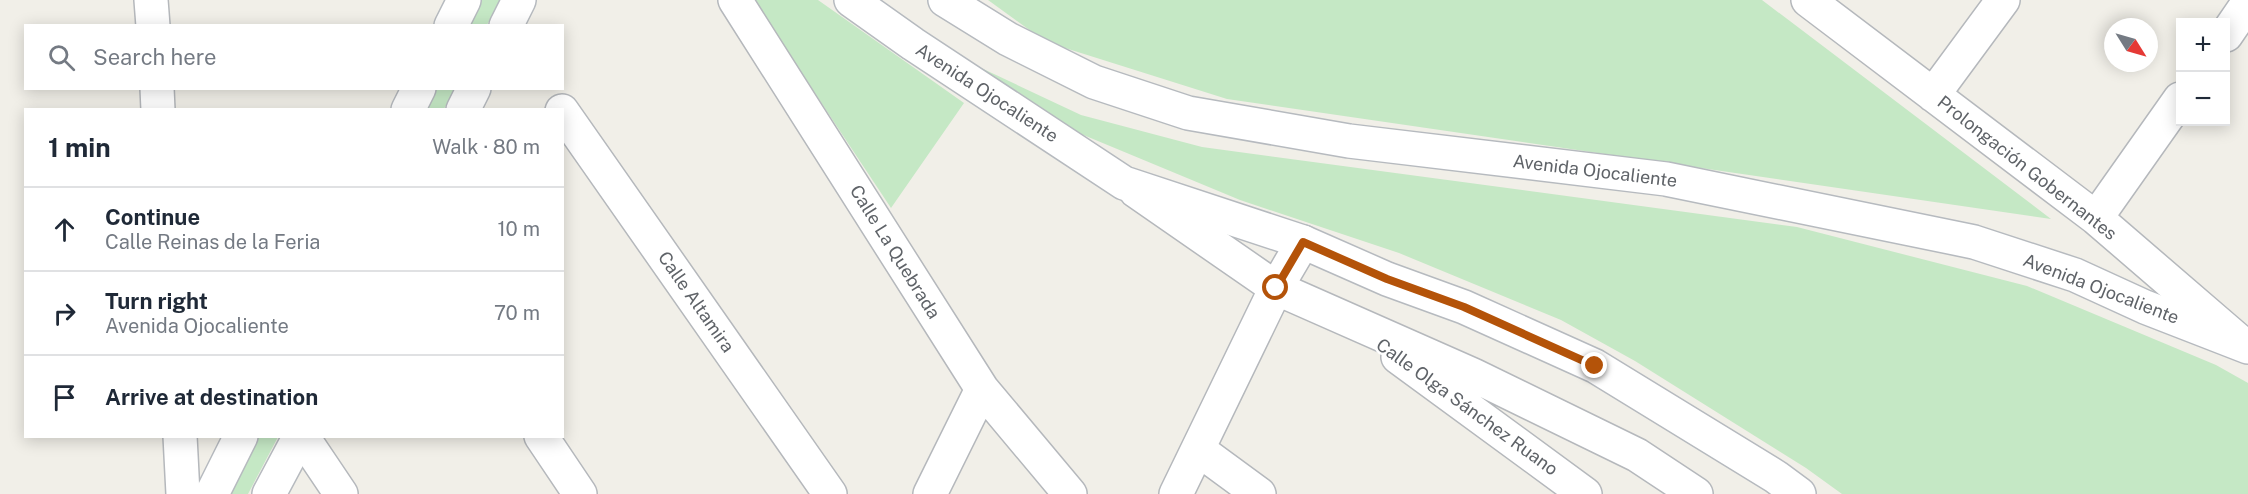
<!DOCTYPE html>
<html lang="en">
<head>
<meta charset="utf-8">
<style>
	:root { --surface:#fff; --page:#f6f6f7; --text:#1f2937; --muted:#747a83; --line:#e0e1e3 }
	body { margin:0; font-family:"Public Sans",sans-serif; background:var(--page); color:var(--text) }
	.controls { position:absolute; right:18px; top:18px; display:grid; overflow:hidden; border-radius:0px; box-shadow:0 3px 15px #0003 }
	.controls button { width:54px; height:54px; display:grid; place-items:center; padding:0; border:0; border-bottom:2px solid var(--line); background:var(--surface); color:var(--text); font:30px sans-serif }
	.compass { position:absolute; left:2104px; top:18px; width:54px; height:54px; border-radius:50%; background:var(--surface); box-shadow:0 3px 15px #0003; rotate:127deg }
	.stop { position:absolute; width:18px; height:18px; margin:-14px; border:4px solid #b45309; border-radius:50%; background:#fff }
	.stop.end { background:#b45309; border-color:#fff; box-shadow:0 2px 6px #0008 }
	.list { margin:0; padding:0; list-style:none }
	h2 { display:flex; justify-content:space-between; align-items:center; height:78px; margin:0; padding:0 24px; font-size:26px }
	h2 small { font-size:20px; font-weight:400; color:var(--muted) }
	.list li { display:grid; grid-template-columns:39px 1fr auto; gap:18px; align-items:center; box-sizing:border-box; height:84px; padding:0 24px; border-top:2px solid var(--line) }
	.list b { display:block; font-size:22px; white-space:nowrap }
	.list p { margin:0; font-size:20px; white-space:nowrap; color:var(--muted) }
	.list em { font-size:20px; font-style:normal; color:var(--muted) }
	.icon { flex:none; width:33px; height:33px; fill:none; stroke:currentColor; stroke-width:2; stroke-linecap:round; stroke-linejoin:round }
	.map { position:relative; flex:none; width:2248px; height:494px; overflow:hidden }
	.search { position:absolute; background:var(--surface); box-shadow:0 3px 15px #0003; left:24px; top:24px; width:540px; height:66px; display:flex; align-items:center; gap:15px; box-sizing:border-box; padding:0 21px; border-radius:0px; color:var(--muted); font-size:22px }
	.panel { position:absolute; background:var(--surface); box-shadow:0 3px 15px #0003; left:24px; top:108px; width:540px; height:330px; border-radius:0px }
	.map>svg:first-child { display:block }
	.green { fill:#c5e8c5 }
	.lines { fill:none; stroke-linecap:round; stroke-linejoin:round }
	.street-casing { stroke:#b5b8bc; stroke-width:36 }
	.secondary-casing { stroke:#b6babf; stroke-width:36 }
	.street { stroke:#fff; stroke-width:33 }
	.secondary { stroke:#fff; stroke-width:33 }
	.route { stroke:#b45309; stroke-width:8 }
	.labels { text-anchor:middle; stroke-width:5; stroke-linejoin:round; paint-order:stroke }
	.street-label { font-size:18px; fill:#5f6368; stroke:#fff }
</style>
</head>
<body>
<div class="map">
<svg width="2248" height="494" viewBox="0 0 2248 494">
	<rect width="100%" height="100%" fill="#f1efe8"/>
	<path class="green" d="M477,0H500L487,25L464,26Z
		M753,0H818L964,103L891,208Z
		M988,0H1762L2051,219L1227,99L1046,42Z
		M979,67L1081,115L1202,147L1797,227L2027,286L2216,365L2248,383V494H1842L1806,468L1635,361L1561,320L1399,253L1240,200L1081,134L1001,90Z
		M433,89H455L444,109L422,110Z
		M257,437H278L248,494H228Z"/>
	<g class="lines">
		<g class="street-casing">
			<path id="street" d="M151,0L153,26
				M735,0L982,389L1070,494
				M1808,0L2096,218L2240,342
				M2226,35L2248,3
				M157,88L158,110
				M1933,95L2003,0
				M562,111L830,494
				M1136,191L1276,288L1473,375L1637,455L1696,494
				M2096,218L2180,99
				M1398,357L1585,494
				M180,436L183,494
				M302,436L341,494
				M541,436L580,494
				M1199,450L1259,494
				M930,494L982,389
				M1176,494L1276,288L1303,242"/>
		</g>
		<g class="secondary-casing">
			<path id="secondary" d="M851,0L913,44L1124,183L1303,242L1387,279L1464,307L1595,366L1776,477L1799,494
				M945,0L1008,39L1094,82L1188,113L1349,141L1666,179L1974,242L2075,275L2145,307L2248,347
				M451,26L464,0
				M506,26L519,0
				M408,110L419,88
				M463,110L474,88
				M212,494L241,436
				M269,494L300,436"/>
		</g>
		<use href="#street" class="street"/>
		<use href="#secondary" class="secondary"/>
	</g>
	<g class="lines">
		<path class="route" d="M1276,288L1303,242L1387,279L1464,307L1595,366"/>
	</g>
	<g class="labels">
		<g class="street-label">
			<text transform="translate(987 93) rotate(33)" y="6">Avenida Ojocaliente</text>
			<text transform="translate(2027 168) rotate(38)" y="6">Prolongación Gobernantes</text>
			<text transform="translate(1595 171) rotate(7)" y="6">Avenida Ojocaliente</text>
			<text transform="translate(895 252) rotate(58)" y="6">Calle La Quebrada</text>
			<text transform="translate(2101 289) rotate(21)" y="6">Avenida Ojocaliente</text>
			<text transform="translate(696 302) rotate(55)" y="6">Calle Altamira</text>
			<text transform="translate(1467 407) rotate(36)" y="6">Calle Olga Sánchez Ruano</text>
		</g>
	</g>
</svg>
<div class="controls">
<button>+</button>
<button>−</button>
</div>
<svg class="compass" viewBox="-18 -18 36 36"><path d="M0-13l5 13h-10z" fill="#e53935"/><path d="M0 13l5-13h-10z" fill="#747a83"/></svg>
<div class="stop" style="left:1276px;top:288px"></div>
<div class="stop end" style="left:1595px;top:366px"></div>
<div class="search"><svg class="icon" aria-label="search" viewBox="0 0 24 24"><circle cx="10" cy="10" r="6"/><path d="M15 15l6 6"/></svg>Search here</div>
<section class="panel">
<h2>1 min<small>Walk · 80 m</small></h2>
<ul class="list">
<li><svg class="icon" aria-label="ahead" viewBox="0 0 24 24"><path d="M12 20V5M6 11l6-6 6 6"/></svg><div><b>Continue</b><p>Calle Reinas de la Feria</p></div><em>10 m</em></li>
<li><svg class="icon" aria-label="right" viewBox="0 0 24 24"><path d="M7 20v-9h11M14 6l5 5-5 5"/></svg><div><b>Turn right</b><p>Avenida Ojocaliente</p></div><em>70 m</em></li>
<li><svg class="icon" aria-label="arrive" viewBox="0 0 24 24"><path d="M6 21V4h12l-3 4 3 4H6"/></svg><div><b>Arrive at destination</b></div></li>
</ul>
</section>
</div>
</body>
</html>
